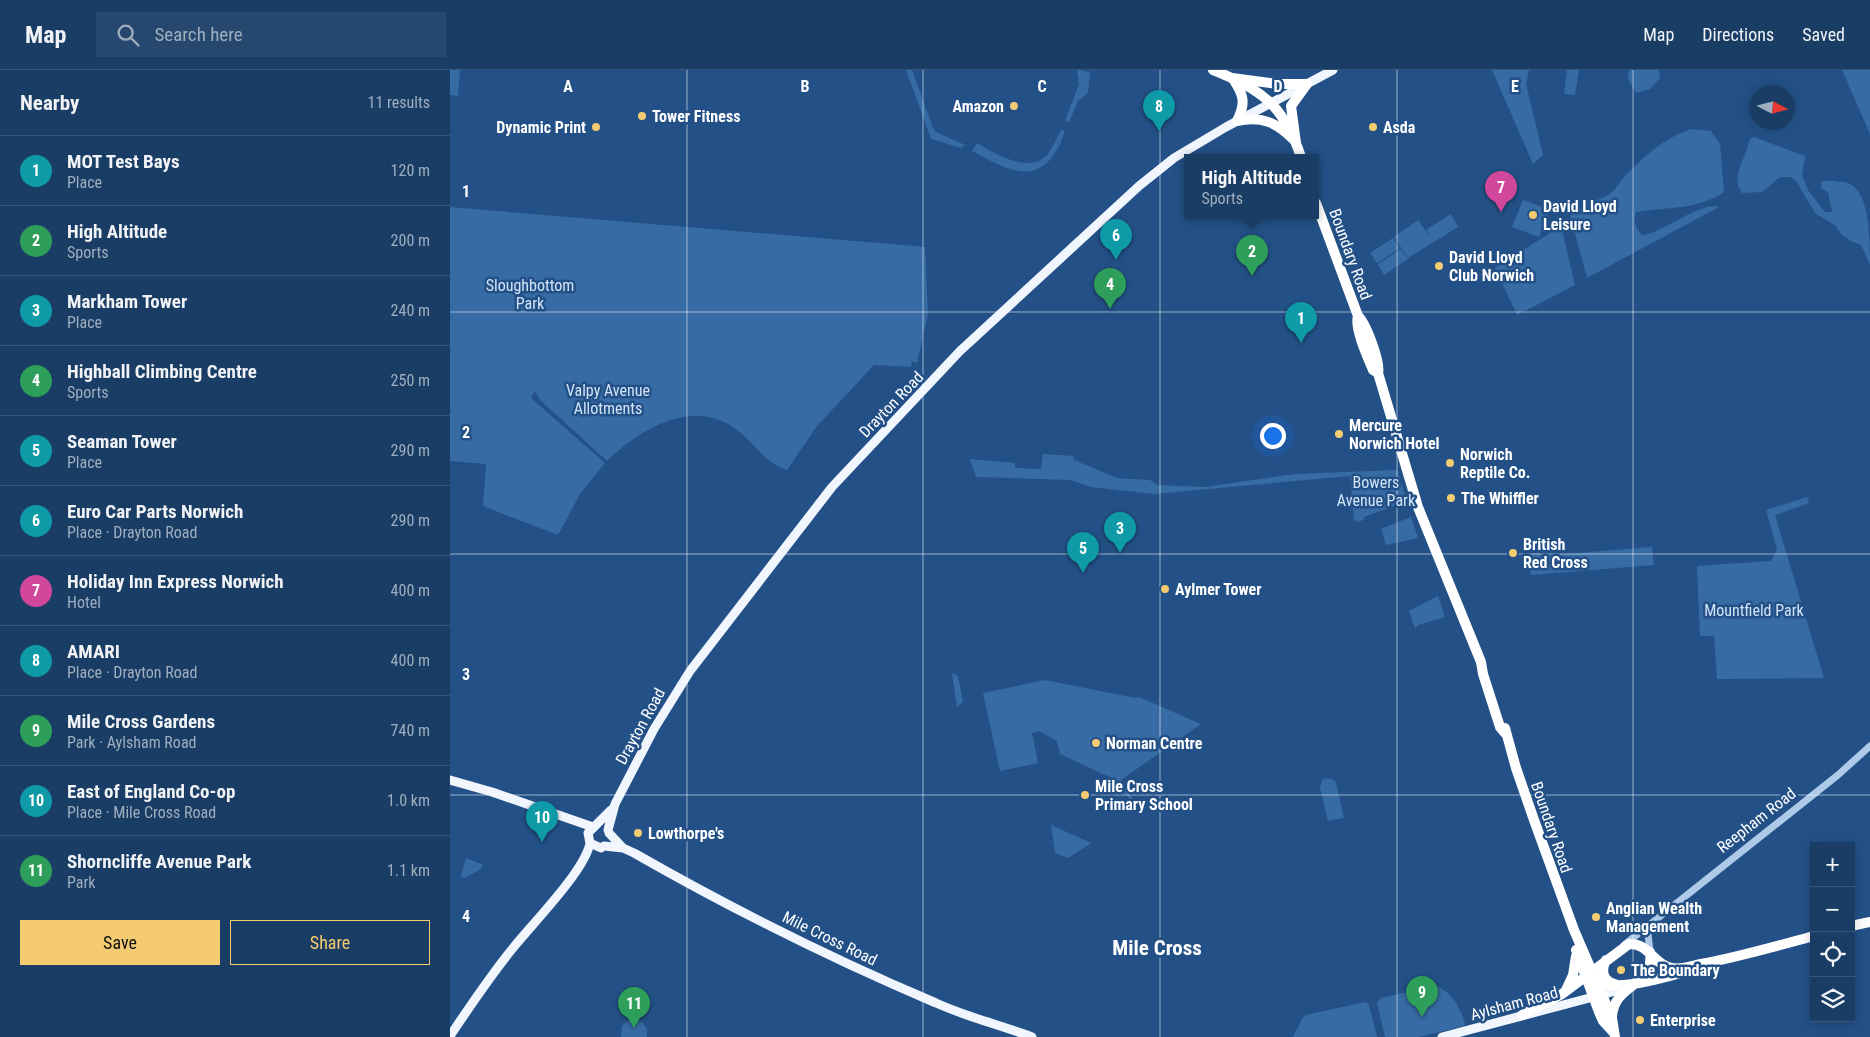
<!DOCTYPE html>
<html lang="en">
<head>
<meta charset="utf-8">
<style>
	:root { --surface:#1a3d65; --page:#27486e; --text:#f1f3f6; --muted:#9faebf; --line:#385679; --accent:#f4cb70 }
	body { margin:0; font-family:"Roboto Condensed",sans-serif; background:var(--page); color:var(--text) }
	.controls { position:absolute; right:15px; bottom:15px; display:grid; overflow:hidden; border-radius:0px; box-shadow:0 2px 12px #0003 }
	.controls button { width:45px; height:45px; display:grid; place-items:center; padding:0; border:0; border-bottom:1px solid var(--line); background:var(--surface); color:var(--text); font:25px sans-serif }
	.compass { position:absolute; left:1300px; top:15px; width:45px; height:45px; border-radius:50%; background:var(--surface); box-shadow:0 2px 12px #0003; rotate:96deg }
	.you { position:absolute; left:822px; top:365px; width:18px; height:18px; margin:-12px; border:4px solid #fff; border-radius:50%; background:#1a73e8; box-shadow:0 0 0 8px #1a73e833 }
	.badge { display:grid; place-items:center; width:32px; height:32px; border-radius:50%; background:var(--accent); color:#fff; font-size:16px; font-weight:700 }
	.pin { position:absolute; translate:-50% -41px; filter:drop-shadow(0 1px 2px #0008) }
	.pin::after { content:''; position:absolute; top:26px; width:18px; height:15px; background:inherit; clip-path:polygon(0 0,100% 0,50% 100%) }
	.popup { position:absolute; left:734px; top:84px; width:135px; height:65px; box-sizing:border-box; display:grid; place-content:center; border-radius:0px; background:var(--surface); filter:drop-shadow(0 1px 4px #0005); font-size:16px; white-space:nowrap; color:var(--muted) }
	.popup b { font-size:19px; color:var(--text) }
	.popup::after { content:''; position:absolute; left:50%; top:100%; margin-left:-10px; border:10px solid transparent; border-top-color:var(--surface) }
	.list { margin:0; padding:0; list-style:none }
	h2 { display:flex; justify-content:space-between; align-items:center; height:65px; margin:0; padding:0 20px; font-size:21px }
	h2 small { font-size:16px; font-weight:400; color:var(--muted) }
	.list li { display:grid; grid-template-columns:32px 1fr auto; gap:15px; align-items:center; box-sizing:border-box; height:70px; padding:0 20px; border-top:1px solid var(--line) }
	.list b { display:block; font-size:19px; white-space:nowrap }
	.list p { margin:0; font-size:16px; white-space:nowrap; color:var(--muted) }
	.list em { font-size:16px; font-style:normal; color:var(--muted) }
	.actions { display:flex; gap:10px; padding:15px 20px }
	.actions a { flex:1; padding:11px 0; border:1px solid var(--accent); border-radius:0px; text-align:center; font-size:18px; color:var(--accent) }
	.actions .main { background:var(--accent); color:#111 }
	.icon { flex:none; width:28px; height:28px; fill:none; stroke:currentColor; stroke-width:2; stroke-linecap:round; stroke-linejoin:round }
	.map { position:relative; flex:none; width:1420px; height:967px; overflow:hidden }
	header { display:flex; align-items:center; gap:30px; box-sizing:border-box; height:70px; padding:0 25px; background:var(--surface); border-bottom:1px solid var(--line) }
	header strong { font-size:24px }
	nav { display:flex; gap:28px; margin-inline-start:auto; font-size:18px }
	.search { width:350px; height:45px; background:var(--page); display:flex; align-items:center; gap:12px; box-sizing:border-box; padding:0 18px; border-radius:0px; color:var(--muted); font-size:19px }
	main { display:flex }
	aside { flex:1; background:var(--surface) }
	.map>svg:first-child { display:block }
	.green { fill:#376ba4 }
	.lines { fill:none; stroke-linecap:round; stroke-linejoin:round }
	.minor { stroke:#aecae9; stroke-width:7 }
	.major { stroke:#f1f6fe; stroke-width:9 }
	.highway { stroke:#fff; stroke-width:10 }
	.grid { fill:none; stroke:#fff; stroke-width:1; stroke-opacity:0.55 }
	.poi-dot { fill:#f4cb70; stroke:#235187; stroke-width:2 }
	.labels { text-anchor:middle; stroke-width:5; stroke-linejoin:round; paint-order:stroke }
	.poi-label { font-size:16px; font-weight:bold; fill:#fff; stroke:#235187; text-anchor:start }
	.street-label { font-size:16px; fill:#fff; stroke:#235187 }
	.park-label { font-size:16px; fill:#d2e4f7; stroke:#235187 }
	.district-label { font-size:21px; font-weight:bold; fill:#fff; stroke:#235187 }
	.grid-label { font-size:16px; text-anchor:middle; font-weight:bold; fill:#fff; stroke:#235187; stroke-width:5; stroke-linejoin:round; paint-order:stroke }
</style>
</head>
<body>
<header>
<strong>Map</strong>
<div class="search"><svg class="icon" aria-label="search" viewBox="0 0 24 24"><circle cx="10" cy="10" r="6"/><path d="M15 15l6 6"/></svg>Search here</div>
<nav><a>Map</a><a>Directions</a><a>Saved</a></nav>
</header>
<main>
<aside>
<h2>Nearby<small>11 results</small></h2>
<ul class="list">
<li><span class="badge" style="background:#0f9aa8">1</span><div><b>MOT Test Bays</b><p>Place</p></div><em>120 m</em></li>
<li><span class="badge" style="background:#2e9e5b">2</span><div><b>High Altitude</b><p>Sports</p></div><em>200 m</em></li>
<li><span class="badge" style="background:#0f9aa8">3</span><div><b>Markham Tower</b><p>Place</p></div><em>240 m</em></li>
<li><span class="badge" style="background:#2e9e5b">4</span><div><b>Highball Climbing Centre</b><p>Sports</p></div><em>250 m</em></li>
<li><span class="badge" style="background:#0f9aa8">5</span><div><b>Seaman Tower</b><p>Place</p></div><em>290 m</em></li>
<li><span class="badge" style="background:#0f9aa8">6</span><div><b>Euro Car Parts Norwich</b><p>Place · Drayton Road</p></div><em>290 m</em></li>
<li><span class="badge" style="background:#d1479c">7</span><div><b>Holiday Inn Express Norwich</b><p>Hotel</p></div><em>400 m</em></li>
<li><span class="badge" style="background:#0f9aa8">8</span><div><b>AMARI</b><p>Place · Drayton Road</p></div><em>400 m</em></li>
<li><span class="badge" style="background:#2e9e5b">9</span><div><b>Mile Cross Gardens</b><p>Park · Aylsham Road</p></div><em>740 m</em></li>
<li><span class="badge" style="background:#0f9aa8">10</span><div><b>East of England Co-op</b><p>Place · Mile Cross Road</p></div><em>1.0 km</em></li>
<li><span class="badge" style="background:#2e9e5b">11</span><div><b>Shorncliffe Avenue Park</b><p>Park</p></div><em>1.1 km</em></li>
</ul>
<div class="actions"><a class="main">Save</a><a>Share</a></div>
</aside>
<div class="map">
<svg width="1420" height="967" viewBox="0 0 1420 967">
	<rect width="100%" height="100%" fill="#235187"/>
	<path class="green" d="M0,0H10L8,26L0,25Z
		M456,0H462L483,58L486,62L515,75L511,78L481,69Z
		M627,0L640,2L638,23L628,31L619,52L615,51L629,14Z
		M1042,0H1079L1076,14L1093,85L1083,94Z
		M1117,0H1129L1125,25L1114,24Z
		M1179,0H1209L1210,8L1200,19L1186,23L1178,9Z
		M1392,0H1420V64Z
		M1241,59L1261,61L1270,74L1274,122C1248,140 1216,137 1186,142C1183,151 1185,158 1192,165C1212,164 1250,131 1269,137L1137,208L1119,141C1129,131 1146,133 1158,125C1165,121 1170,111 1176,105C1194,86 1216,67 1241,59Z
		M611,60L615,61C596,117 566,106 522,81L527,73C545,84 580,105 598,84C603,77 607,67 611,60Z
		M1304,67L1355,86L1352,105L1358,120L1375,142H1382L1378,122L1371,118V112C1379,109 1385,112 1394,112C1420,115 1420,168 1420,195L1411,175L1401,171L1392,165L1386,156L1365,143L1346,111L1340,107H1330L1312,122L1292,123C1279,105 1298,87 1299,70Z
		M1073,130L1100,140L1089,167L1062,157Z
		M0,137L475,177L478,243L467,293L462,291L461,297L424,295L367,356L337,400C310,390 308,375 287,360C243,327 190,359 157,391L89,329L85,321L81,328L155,393L130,424L108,465L33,436L36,394L0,391Z
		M1001,144L1008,157L958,188L944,167L968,150L981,169L976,160Z
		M1111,156L1125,215L1067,245L1045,198Z
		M943,168L950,178L927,193L920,183Z
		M951,179L958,189L934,205L928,194Z
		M593,384L623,386L624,390L667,408L700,410L707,415L755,417L845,404L947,400L957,431L914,447L913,450L908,452L904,450L900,406L704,424L641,417L621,410L526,407L520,389L565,393V398L591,399Z
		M1357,427L1359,433L1325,445L1374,608L1267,609L1264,566H1250L1247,496L1321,491L1327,479L1316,440Z
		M961,447L968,468L936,475L931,459Z
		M1202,477L1204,495L1081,505L1080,484L1090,483V486Z
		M988,526L995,547L968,555L965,558L959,541Z
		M502,603L508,606L513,632L507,637Z
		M595,610L685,628L689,627L751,654L671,710L688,737L686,739L666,710L610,684L607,671L589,661L582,663L588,693L550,701L533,623Z
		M876,708L884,710L886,713L894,748L878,751L870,717L872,710Z
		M601,755L641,773L640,774L618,788L605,783Z
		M16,788L33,795L31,799L15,808L11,807Z
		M984,916C1001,919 1011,939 1015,954L1014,956L968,967H935L927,933L931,928Z
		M915,932L919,935L927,967H843L852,949L856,945Z
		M179,950L192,952L197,959V967H171L172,956Z"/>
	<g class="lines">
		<path class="minor" d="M1174,875L1388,705L1420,676
			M1200,882L1198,864L1203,854"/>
		<path class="major" d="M0,710L42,722L143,757
			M158,760L165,734L204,659L240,601L382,417L510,281L689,116L724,88L776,57L883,0
			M159,763L173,778
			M154,776L173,778L184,783C282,839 382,889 486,933C517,947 550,955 582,967
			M151,778L140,773L138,763L161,740
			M0,966C20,936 40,906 63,878C81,855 135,801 140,773
			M992,967L1177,918"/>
		<path class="highway" d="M763,0C812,19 834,36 851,87
			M782,8L828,14H857L841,36L846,73
			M783,9C794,25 796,33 787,51
			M787,51C812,46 826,52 844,70
			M866,133L908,246C916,253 931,293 928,303L968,437L1031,592L1033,604L1050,657L1055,663
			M908,246C904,258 918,288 923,300L928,303
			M1055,658L1066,698L1084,750L1124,860L1162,948L1165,967
			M1401,856L1420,852
			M1126,880L1149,942L1153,951L1163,962
			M1156,890C1151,900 1152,911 1165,914
			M1143,912C1172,921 1206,909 1235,902
			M1116,920L1123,905L1126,886
			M1072,945L1112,924L1179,874C1199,873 1203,894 1221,898C1231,900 1242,896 1251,894C1289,887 1326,876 1364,866
			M1162,947C1164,912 1205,918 1200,882"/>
	</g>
	<path class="grid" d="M237,0V967M473,0V967M710,0V967M947,0V967M1183,0V967M0,242H1420M0,484H1420M0,725H1420"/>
	<g class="poi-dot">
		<circle cx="564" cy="36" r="5"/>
		<circle cx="192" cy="46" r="5"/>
		<circle cx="146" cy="57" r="5"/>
		<circle cx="923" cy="57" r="5"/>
		<circle cx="1083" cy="145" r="5"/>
		<circle cx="989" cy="196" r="5"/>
		<circle cx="889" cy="364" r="5"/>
		<circle cx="1000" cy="393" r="5"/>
		<circle cx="1001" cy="428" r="5"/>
		<circle cx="1063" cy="483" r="5"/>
		<circle cx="715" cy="519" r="5"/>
		<circle cx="646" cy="673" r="5"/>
		<circle cx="635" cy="725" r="5"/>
		<circle cx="188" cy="763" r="5"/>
		<circle cx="1146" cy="847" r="5"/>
		<circle cx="1171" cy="900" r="5"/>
		<circle cx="1190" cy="950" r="5"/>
	</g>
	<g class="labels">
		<g class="poi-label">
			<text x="554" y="42" text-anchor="end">Amazon</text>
			<text x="202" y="52">Tower Fitness</text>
			<text x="136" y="63" text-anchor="end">Dynamic Print</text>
			<text x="933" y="63">Asda</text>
			<text x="1093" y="142">David Lloyd<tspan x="1093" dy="18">Leisure</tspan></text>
			<text x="999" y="193">David Lloyd<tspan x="999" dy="18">Club Norwich</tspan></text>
			<text x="899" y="361">Mercure<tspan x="899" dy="18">Norwich Hotel</tspan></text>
			<text x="1010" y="390">Norwich<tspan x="1010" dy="18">Reptile Co.</tspan></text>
			<text x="1011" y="434">The Whiffler</text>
			<text x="1073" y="480">British<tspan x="1073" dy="18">Red Cross</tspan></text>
			<text x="725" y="525">Aylmer Tower</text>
			<text x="656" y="679">Norman Centre</text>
			<text x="645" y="722">Mile Cross<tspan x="645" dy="18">Primary School</tspan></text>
			<text x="198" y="769">Lowthorpe's</text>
			<text x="1156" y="844">Anglian Wealth<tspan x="1156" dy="18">Management</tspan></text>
			<text x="1181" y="906">The Boundary</text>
			<text x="1200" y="956">Enterprise</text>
		</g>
		<g class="street-label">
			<text transform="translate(901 184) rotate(70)" y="6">Boundary Road</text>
			<text transform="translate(441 334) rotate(-46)" y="6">Drayton Road</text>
			<text transform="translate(190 656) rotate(-61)" y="6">Drayton Road</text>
			<text transform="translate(1306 750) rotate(-38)" y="6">Reepham Road</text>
			<text transform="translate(1102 757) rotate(71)" y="6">Boundary Road</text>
			<text transform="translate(380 868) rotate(26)" y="6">Mile Cross Road</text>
			<text transform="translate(1064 933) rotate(-15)" y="6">Aylsham Road</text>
		</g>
		<g class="park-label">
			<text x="80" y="221">Sloughbottom<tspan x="80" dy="18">Park</tspan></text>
			<text x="158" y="326">Valpy Avenue<tspan x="158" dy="18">Allotments</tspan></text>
			<text x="926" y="418">Bowers<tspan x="926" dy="18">Avenue Park</tspan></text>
			<text x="1304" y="546">Mountfield Park</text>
		</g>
		<g class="district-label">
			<text x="707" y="885">Mile Cross</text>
		</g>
	</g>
	<g class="grid-label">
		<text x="118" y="22">A</text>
		<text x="355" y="22">B</text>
		<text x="592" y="22">C</text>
		<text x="828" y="22">D</text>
		<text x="1065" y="22">E</text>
		<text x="16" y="127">1</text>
		<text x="16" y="368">2</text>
		<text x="16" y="610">3</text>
		<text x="16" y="852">4</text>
	</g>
</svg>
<div class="controls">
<button>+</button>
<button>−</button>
<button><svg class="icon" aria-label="locate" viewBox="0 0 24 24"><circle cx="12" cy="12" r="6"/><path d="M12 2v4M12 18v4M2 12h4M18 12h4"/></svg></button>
<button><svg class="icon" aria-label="layers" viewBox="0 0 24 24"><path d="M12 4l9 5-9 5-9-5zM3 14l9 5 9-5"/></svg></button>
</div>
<svg class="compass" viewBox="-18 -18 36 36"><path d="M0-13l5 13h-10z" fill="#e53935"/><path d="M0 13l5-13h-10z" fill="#9faebf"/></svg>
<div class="you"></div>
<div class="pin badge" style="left:851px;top:273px;background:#0f9aa8">1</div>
<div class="pin badge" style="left:802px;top:206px;background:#2e9e5b">2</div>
<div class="popup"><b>High Altitude</b>Sports</div>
<div class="pin badge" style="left:670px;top:483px;background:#0f9aa8">3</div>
<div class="pin badge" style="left:660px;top:239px;background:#2e9e5b">4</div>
<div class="pin badge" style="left:633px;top:503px;background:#0f9aa8">5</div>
<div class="pin badge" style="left:666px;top:190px;background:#0f9aa8">6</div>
<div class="pin badge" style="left:1051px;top:142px;background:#d1479c">7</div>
<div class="pin badge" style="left:709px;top:61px;background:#0f9aa8">8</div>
<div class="pin badge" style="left:972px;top:947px;background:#2e9e5b">9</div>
<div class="pin badge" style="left:92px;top:772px;background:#0f9aa8">10</div>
<div class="pin badge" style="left:184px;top:958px;background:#2e9e5b">11</div>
</div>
</main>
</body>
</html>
